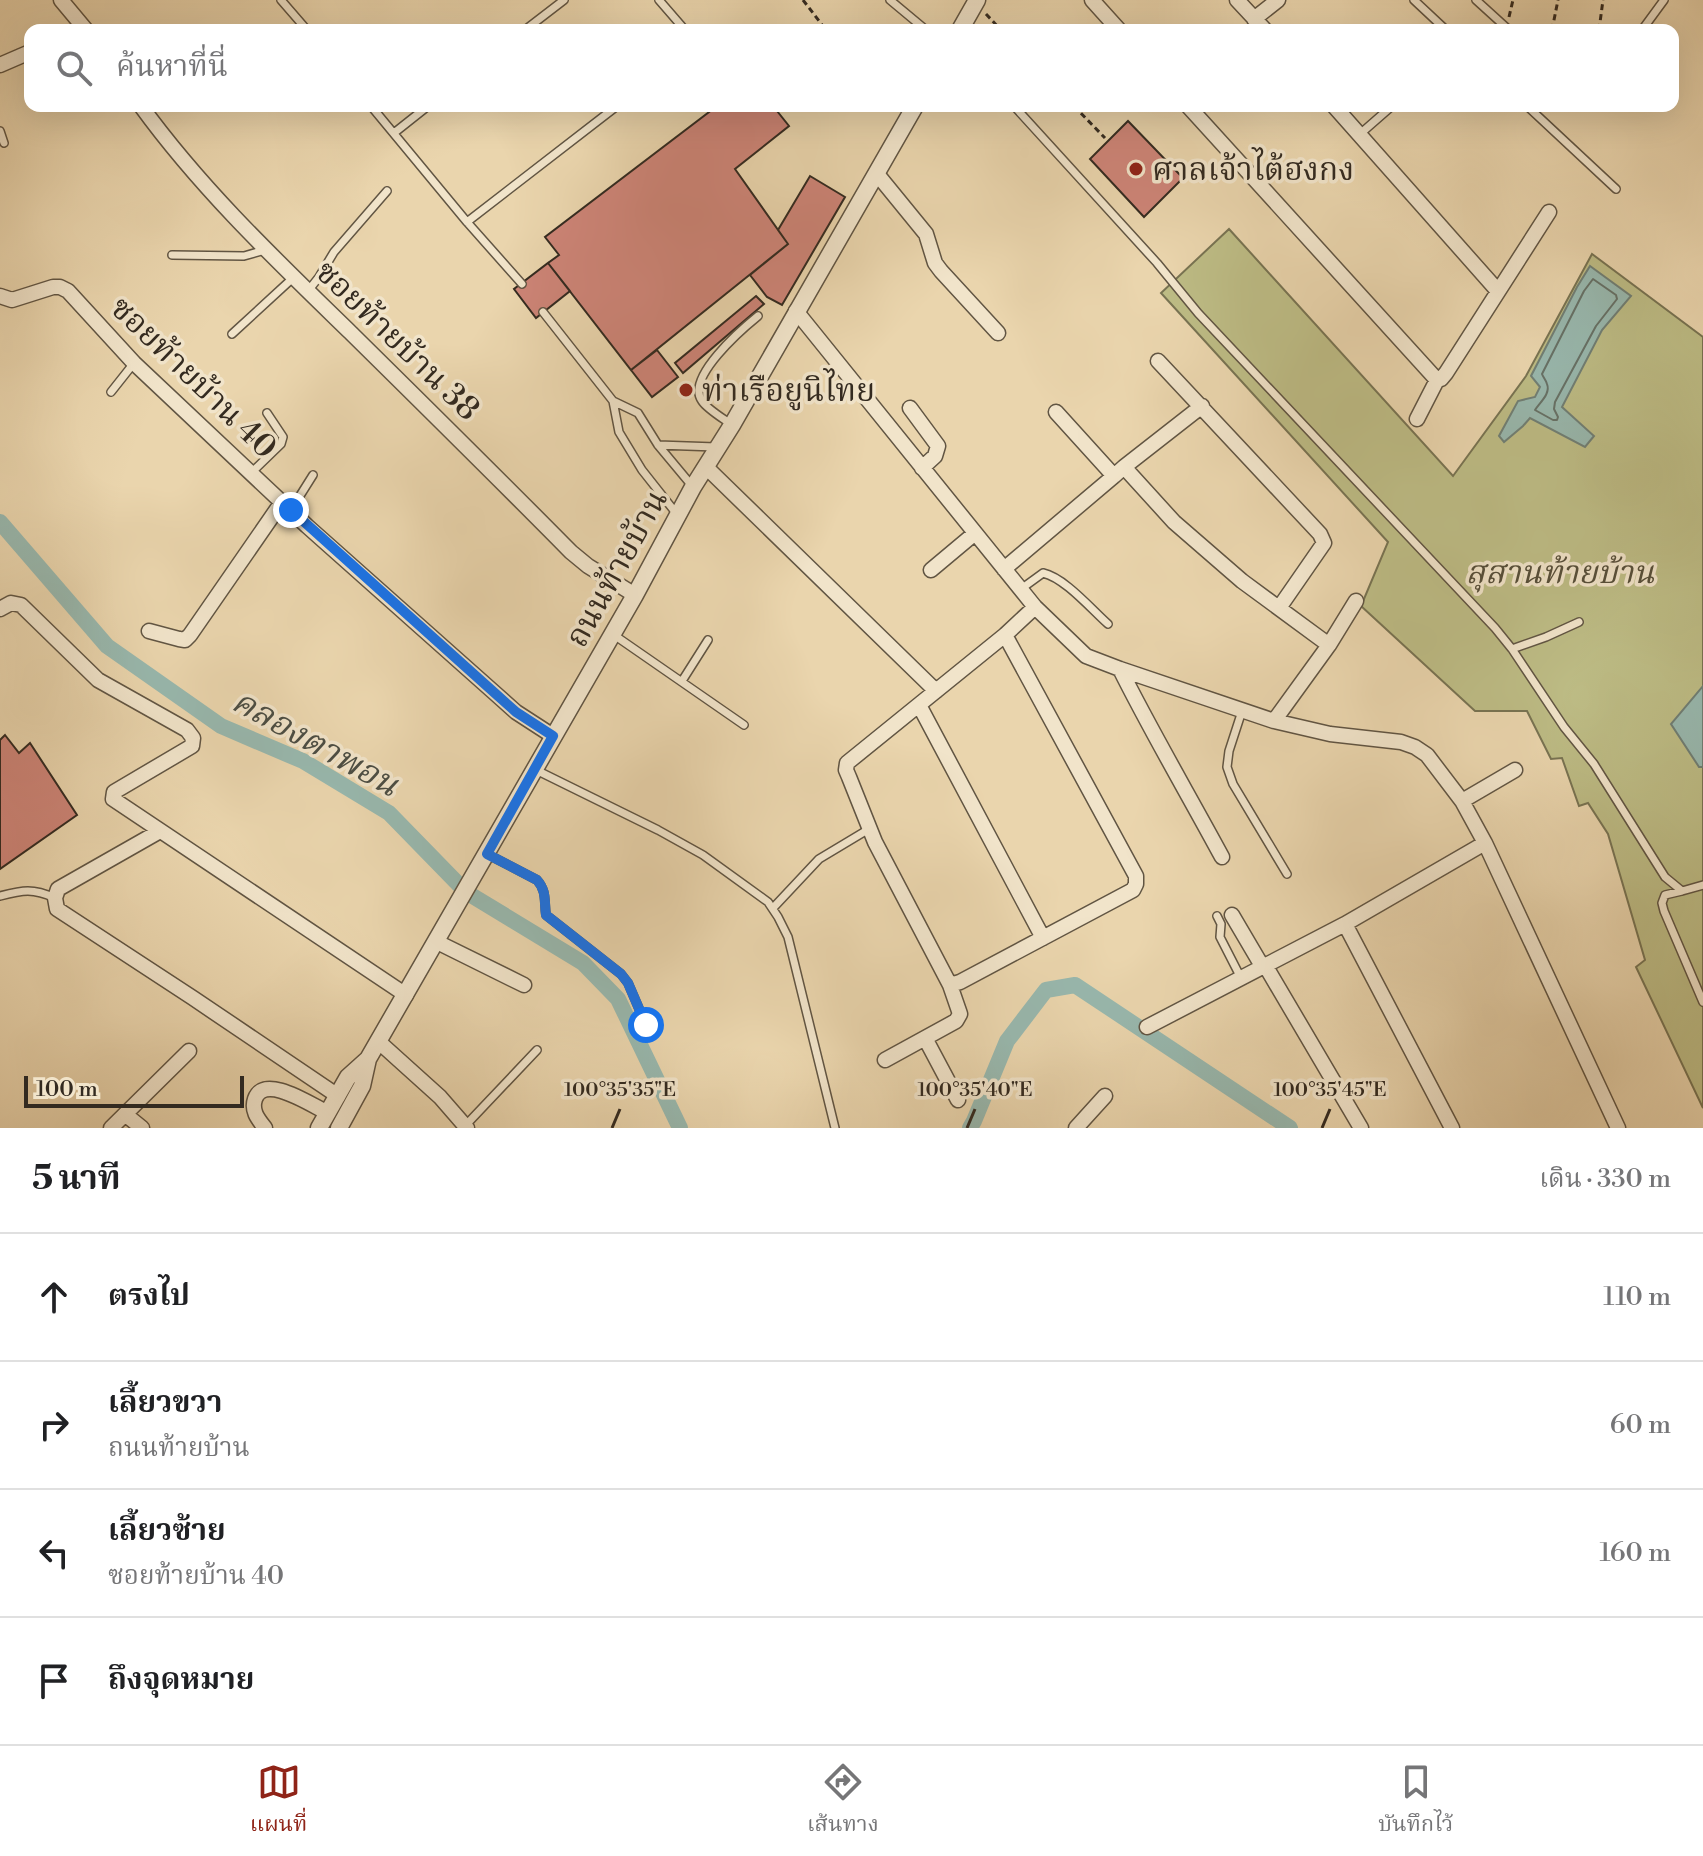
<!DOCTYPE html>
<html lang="th">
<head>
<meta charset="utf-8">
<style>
	:root { --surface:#fff; --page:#f6f6f6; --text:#202124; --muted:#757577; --line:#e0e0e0; --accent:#8f2418 }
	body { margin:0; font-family:"Libre Bodoni","Noto Serif Thai",serif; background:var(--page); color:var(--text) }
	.scale { position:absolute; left:24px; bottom:20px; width:220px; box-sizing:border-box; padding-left:8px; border:4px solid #332a20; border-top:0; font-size:22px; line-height:28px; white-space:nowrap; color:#332a20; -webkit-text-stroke:6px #f1e4ca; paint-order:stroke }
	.stop { position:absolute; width:24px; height:24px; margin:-18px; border:6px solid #1a73e8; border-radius:50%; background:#fff }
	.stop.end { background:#1a73e8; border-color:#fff; box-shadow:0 2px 8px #0008 }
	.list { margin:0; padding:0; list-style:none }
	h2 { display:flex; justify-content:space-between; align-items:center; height:104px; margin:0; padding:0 32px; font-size:34px }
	h2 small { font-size:26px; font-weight:400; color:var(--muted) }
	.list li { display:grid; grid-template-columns:52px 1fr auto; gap:24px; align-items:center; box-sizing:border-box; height:128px; padding:0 32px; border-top:2px solid var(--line) }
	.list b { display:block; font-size:30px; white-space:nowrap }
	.list p { margin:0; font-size:26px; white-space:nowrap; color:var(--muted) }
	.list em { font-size:26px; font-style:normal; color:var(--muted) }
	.icon { flex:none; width:44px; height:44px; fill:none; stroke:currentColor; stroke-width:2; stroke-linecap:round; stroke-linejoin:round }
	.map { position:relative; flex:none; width:1703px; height:1128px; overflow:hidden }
	.search { position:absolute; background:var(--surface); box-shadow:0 8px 32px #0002; left:24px; right:24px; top:24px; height:88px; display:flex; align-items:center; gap:20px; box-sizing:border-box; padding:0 28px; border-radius:16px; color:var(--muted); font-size:30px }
	.sheet { height:616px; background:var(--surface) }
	nav { display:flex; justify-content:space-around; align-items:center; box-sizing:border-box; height:112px; border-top:2px solid var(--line); background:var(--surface); font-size:22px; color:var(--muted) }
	nav a { display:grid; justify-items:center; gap:4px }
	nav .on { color:var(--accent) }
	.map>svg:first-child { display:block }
	.green { fill:#bdbc85; stroke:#787352; stroke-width:2 }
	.water { fill:#98b8ae; stroke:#707f75; stroke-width:2 }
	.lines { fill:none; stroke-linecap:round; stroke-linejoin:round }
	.shore { stroke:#667167; stroke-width:2 }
	.canal { stroke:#98b8ae; stroke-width:16 }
	.building { fill:#cd8477; stroke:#332a20; stroke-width:2 }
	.service-casing { stroke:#615543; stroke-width:10 }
	.minor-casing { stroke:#615543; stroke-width:17 }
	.tertiary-casing { stroke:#615543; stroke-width:19 }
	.path { stroke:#332a20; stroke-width:3; stroke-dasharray:6 4; stroke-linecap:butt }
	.service { stroke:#f1e4ca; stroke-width:7 }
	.minor { stroke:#f1e4ca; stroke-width:14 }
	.tertiary { stroke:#f1e4ca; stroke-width:16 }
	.route { stroke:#1a73e8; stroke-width:10 }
	.ticks { fill:none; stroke:#332a20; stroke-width:3 }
	.poi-dot { fill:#8f2418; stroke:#f1e4ca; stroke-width:3 }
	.labels { text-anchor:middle; stroke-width:7; stroke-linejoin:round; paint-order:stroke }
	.poi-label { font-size:32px; fill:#332a20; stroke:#f1e4ca; text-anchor:start }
	.street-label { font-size:32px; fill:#332a20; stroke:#f1e4ca }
	.park-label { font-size:32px; font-style:italic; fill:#564e39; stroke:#f1e4ca }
	.water-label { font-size:34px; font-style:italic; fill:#4c4e44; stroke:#f1e4ca }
	.ticks-label { font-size:20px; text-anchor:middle; fill:#332a20; stroke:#f1e4ca; stroke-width:7; stroke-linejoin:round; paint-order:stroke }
</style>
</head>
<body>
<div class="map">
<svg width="1703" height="1128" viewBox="0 0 1703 1128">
	<rect width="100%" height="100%" fill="#ead5ad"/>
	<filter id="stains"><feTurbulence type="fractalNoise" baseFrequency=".0025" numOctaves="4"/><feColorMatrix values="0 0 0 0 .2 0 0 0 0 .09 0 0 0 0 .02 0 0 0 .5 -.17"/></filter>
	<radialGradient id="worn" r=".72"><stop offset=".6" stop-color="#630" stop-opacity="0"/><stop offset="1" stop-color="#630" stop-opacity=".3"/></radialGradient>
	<path class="green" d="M1229,229L1453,476L1526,376L1592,254L1703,337V1108L1636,967L1645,960L1608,834L1588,803L1579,806L1562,758L1551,759L1527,711H1475L1361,606L1388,542L1161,293Z"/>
	<path class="water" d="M1590,266L1631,296L1602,330L1562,407L1594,436L1585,447L1530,418L1523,426L1504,442L1499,436L1518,401L1535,397L1540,387L1531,376L1577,287Z
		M1703,686V767H1699L1671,724Z"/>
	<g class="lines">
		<path class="shore" d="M1593,279L1616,295L1617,299L1596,326L1555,402L1554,409L1558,417L1557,420H1553L1535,410C1539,403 1551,394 1547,384C1546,380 1543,377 1542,374L1584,291Z"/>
		<path class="canal" d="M0,522L107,646L221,726L303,761L389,813L466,892L583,963L618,999L680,1128
			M970,1128L974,1121L1007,1041L1046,990L1075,985L1290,1128"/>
	</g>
	<path class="building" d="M717,106H773L789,126L735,169L788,244L631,370L548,263L559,255L545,237Z
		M1128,121L1183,178L1144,217L1090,159Z
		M810,176L845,197L782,305L767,297L750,275L788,244L778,230Z
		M548,263L570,291L536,318L514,289Z
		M756,296L764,304L683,373L675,363Z
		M657,350L678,377L652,397L631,370Z
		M5,735L19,753L30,743L77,815L0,869V740Z"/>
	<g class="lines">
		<g class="service-casing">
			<path id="service" d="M281,0L307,30
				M659,0L685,30
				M890,0L926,30
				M1414,0L1446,30
				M1476,0L1509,30
				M525,30L564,0
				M1642,30L1664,0
				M371,106L467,222L522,284
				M1014,106L1157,263L1198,313L1495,628L1512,649L1564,727L1594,764L1665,877L1682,891L1703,885
				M1527,106L1616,189
				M0,131L4,143
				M394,133L428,106
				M1360,134L1392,106
				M467,222L617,106
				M172,255L244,256L265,250
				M308,291L319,277L334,252L387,191
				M543,312L613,401L638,413L658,445L693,487
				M232,334L294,277
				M111,392L134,363
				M613,401L619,432L642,470L676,513
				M732,425C724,419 707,409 702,401C685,378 742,329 758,316
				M658,445L716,447
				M251,473L281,444L283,437L267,413
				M291,510L313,475
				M1021,589L1043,573C1065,578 1091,609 1108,624
				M614,635L744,725
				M1512,649L1546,637L1579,622
				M682,681L708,640
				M1242,711L1229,751L1227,767L1233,784L1287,874
				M536,770L658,830L703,855L768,902L778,917L788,937L835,1128
				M487,854L537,880C547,891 544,902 546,915L621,974L628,983L646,1025
				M1682,891L1665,895L1662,903L1664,911L1703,1002
				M0,896C23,890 33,888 55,898
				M773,908L819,859L869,829
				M1217,916L1221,924L1220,937L1241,978
				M465,1126L537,1050"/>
		</g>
		<g class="minor-casing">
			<path id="minor" d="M61,0L86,30
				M1092,0L1119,30
				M1237,0L1265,30
				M1254,19L1278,0
				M0,65L30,52
				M141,106C202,190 277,261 351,333C425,406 498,478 571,552L588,566L635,595
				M1188,106L1437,380
				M1334,106L1497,290
				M877,174L926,234L935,263L941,271L998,333
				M0,296L12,300L53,287H60L68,291L134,363L307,526L497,695L516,712L553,736
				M796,311L1035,607L1086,656L1120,669L1274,721L1330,734L1401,742L1415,747L1427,755L1462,801L1485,843L1618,1128
				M1158,361L1320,534L1324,543L1279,608
				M910,408L938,446L935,456L922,468
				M1056,412L1114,476L1124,467L1174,522L1242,581L1329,645
				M1417,419L1437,380L1441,379L1446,373L1549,212
				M706,467L936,691
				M1124,467L1202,406
				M1004,569L1114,476
				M931,570L974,534
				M0,609L11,603L21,605L98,680L187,730L193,738L192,746L114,792L113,799L406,995
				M149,631L179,639L185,640L190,635L282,502
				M1005,635L1136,876V884L1133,890L960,982L950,985L875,842L849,777L846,770L847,763L1005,635L1035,607
				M1120,669C1152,733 1188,794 1222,857
				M919,705L1043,938
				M1274,721L1329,645L1356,601
				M1462,801L1515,770
				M160,831L58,889L55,898L57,909L193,998L338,1096
				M1232,915L1262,966
				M1345,924L1452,1128
				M437,942L524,985
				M1265,965L1361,1128
				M1147,1027L1345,924L1485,843
				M925,1038L958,1100
				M379,1042L440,1097L467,1128
				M885,1060L956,1021L960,1014L959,1011L950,985
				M126,1115L142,1128
				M111,1128L189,1051
				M265,1128C258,1119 251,1111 255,1099C264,1073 311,1105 328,1113
				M1076,1128L1105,1096"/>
		</g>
		<g class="tertiary-casing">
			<path id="tertiary" d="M960,30L977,0
				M319,1128L348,1077L368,1059
				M339,1128L362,1086L368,1059L635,595L693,487L732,425L915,106"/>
		</g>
		<path class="path" d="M803,0L826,30
			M986,14L1001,30
			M1509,17L1513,0
			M1552,30L1558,0
			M1599,30L1603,0
			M1074,106L1105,138"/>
		<use href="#service" class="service"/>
		<use href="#minor" class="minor"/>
		<use href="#tertiary" class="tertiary"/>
	</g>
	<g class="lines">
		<path class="route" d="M291,510L497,695L516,712L553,736L487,854L537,880C547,891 544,902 546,915L621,974L628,983L646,1025"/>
	</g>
	<path class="ticks" d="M612,1128L620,1109M967,1128L975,1109M1322,1128L1330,1109"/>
	<g class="poi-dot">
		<circle cx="1136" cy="169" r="8"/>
		<circle cx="686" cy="390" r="8"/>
	</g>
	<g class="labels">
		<g class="poi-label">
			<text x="1152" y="180">ศาลเจ้าไต้ฮงกง</text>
			<text x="702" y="401">ท่าเรือยูนิไทย</text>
		</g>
		<g class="street-label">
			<text transform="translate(398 340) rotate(44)" y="11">ซอยท้ายบ้าน 38</text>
			<text transform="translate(194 377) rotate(44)" y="11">ซอยท้ายบ้าน 40</text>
			<text transform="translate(616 568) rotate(-61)" y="11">ถนนท้ายบ้าน</text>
		</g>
		<g class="park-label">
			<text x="1560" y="583">สุสานท้ายบ้าน</text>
		</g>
		<g class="water-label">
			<text transform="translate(316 742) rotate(29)" y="12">คลองตาพอน</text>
		</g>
	</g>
	<g class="ticks-label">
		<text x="620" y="1096">100°35'35"E</text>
		<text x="975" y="1096">100°35'40"E</text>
		<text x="1330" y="1096">100°35'45"E</text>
	</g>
	<rect width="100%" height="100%" filter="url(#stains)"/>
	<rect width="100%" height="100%" fill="url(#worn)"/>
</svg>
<div class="scale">100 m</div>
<div class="stop" style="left:646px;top:1025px"></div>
<div class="stop end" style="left:291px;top:510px"></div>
<div class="search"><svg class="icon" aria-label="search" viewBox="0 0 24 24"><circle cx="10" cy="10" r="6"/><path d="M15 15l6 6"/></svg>ค้นหาที่นี่</div>
</div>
<section class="sheet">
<h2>5 นาที<small>เดิน · 330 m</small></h2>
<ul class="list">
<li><svg class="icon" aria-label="ahead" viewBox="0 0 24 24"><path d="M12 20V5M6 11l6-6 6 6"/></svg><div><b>ตรงไป</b></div><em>110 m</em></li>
<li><svg class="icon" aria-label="right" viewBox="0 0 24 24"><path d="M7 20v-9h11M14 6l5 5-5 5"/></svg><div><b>เลี้ยวขวา</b><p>ถนนท้ายบ้าน</p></div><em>60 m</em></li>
<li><svg class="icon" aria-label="left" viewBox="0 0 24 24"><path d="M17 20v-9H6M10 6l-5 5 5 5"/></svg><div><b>เลี้ยวซ้าย</b><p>ซอยท้ายบ้าน 40</p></div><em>160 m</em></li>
<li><svg class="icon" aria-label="arrive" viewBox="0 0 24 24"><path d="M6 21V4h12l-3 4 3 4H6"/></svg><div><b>ถึงจุดหมาย</b></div></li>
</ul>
</section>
<nav>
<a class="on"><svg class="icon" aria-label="map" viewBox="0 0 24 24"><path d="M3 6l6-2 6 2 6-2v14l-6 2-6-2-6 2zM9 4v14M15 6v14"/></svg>แผนที่</a>
<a><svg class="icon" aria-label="directions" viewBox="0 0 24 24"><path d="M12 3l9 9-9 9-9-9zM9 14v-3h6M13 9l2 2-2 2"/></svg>เส้นทาง</a>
<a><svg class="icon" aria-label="saved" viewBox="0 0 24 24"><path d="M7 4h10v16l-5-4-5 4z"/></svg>บันทึกไว้</a>
</nav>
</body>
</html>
